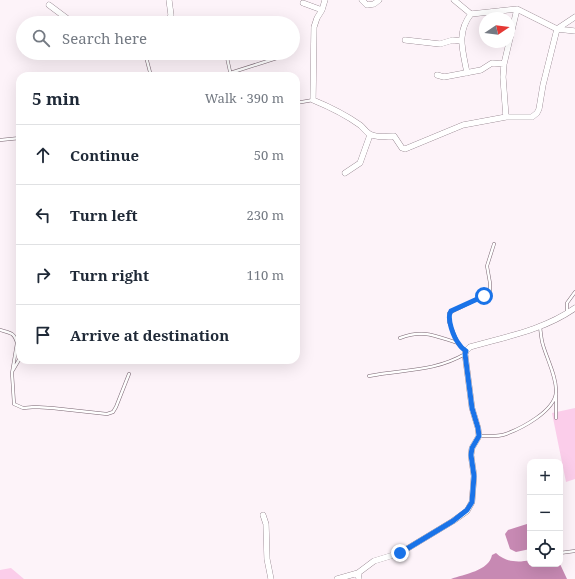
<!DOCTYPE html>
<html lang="en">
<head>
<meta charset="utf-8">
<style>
	:root { --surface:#fff; --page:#f6f6f7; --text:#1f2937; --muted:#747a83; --line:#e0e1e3 }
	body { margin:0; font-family:"Noto Serif",serif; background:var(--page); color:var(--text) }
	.controls { position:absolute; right:12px; bottom:12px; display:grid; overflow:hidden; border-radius:8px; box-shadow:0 4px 16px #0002 }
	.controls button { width:36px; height:36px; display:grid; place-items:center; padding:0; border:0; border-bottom:1px solid var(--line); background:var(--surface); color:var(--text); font:20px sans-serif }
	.compass { position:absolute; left:479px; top:12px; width:36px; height:36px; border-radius:50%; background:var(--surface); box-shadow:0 4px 16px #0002; rotate:77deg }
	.stop { position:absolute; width:12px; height:12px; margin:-9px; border:3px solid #1a73e8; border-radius:50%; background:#fff }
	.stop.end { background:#1a73e8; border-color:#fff; box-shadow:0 1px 4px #0008 }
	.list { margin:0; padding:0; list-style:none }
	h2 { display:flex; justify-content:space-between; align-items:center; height:52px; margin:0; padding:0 16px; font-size:17px }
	h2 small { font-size:13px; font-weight:400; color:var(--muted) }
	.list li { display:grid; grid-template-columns:26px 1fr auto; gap:12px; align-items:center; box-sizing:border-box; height:60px; padding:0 16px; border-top:1px solid var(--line) }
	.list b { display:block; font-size:15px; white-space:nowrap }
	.list em { font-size:13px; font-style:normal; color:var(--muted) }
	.icon { flex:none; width:22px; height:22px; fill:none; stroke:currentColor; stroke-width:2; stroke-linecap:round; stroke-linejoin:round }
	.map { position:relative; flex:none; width:575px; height:579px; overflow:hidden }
	.search { position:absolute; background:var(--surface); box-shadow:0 4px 16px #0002; left:16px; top:16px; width:284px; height:44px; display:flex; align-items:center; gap:10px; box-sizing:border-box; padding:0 14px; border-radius:22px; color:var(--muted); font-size:15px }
	.panel { position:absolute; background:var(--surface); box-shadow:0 4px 16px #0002; left:16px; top:72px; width:284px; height:292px; border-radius:12px }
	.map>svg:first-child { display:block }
	.green { fill:#fbcdea }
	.water { fill:#c789b3 }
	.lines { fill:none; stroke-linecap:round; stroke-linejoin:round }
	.service-casing { stroke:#786470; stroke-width:3.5 }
	.minor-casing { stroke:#786470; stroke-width:6 }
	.service { stroke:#fff; stroke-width:2.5 }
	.minor { stroke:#fff; stroke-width:5.5 }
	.route { stroke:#1a73e8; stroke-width:5 }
</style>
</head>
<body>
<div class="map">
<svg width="575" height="579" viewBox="0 0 575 579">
	<rect width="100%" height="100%" fill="#fdf3f9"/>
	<path class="green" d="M575,408V479L566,482L552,413Z
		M11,568L24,579H0V570Z"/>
	<path class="water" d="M530,523V549L516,552L510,549L505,534L508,530Z
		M496,553C505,562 518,563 530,560V564H560L567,579H451C464,574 489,571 492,555Z"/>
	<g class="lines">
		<g class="service-casing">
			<path id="service" d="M145,53L151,76
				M226,53L231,76
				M230,73L277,58
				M296,103L313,100
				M0,140L20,138
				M567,313V303L575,292
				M0,330C10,333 14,332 17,343L12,373L14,404L23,408L35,407L52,408L107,414L113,412L116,407L129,374
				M400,338C424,329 435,336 458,343
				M465,350L458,344L449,322V313L484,296L490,291V283L487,266L494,244
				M13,370L20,358
				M369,376C403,369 434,372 465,354
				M556,418V395
				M479,436C488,436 498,437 506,434C522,428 555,411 556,392C557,378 547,359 543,345C541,339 541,333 540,327
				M560,553L575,551"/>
		</g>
		<g class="minor-casing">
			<path id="minor" d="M362,0L367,5L374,4L379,0
				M454,0L471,14L517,9L557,29L575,31
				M303,3L322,10L325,0
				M49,5L73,23
				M322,10L317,18L314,27L313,100C330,107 346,115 360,125C364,128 367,134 372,135C379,138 387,136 394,136L402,148L405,149L463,125L506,117H532L537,113L539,109L543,85L557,29L575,17
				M168,23L171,15L169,0
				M405,40L440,44L453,40L461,41
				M467,73C463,51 456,33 471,14
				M437,75L444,77L481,70L492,63L504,64
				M506,117L503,77L504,64L517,9
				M345,173L360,163L370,135
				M263,515L266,524L267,559L271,579
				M337,579L358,573
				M359,579L358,573L374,561L400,553L453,521L467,511L472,502L474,476L471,455L472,448L479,436L478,428L472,408L465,354L466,351L470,347C505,337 544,330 575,308"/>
		</g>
		<use href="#service" class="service"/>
		<use href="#minor" class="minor"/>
	</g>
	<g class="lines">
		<path class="route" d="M400,553L453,521L467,510L472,502L474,476L471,455L472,448L479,436L478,428L472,408L465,354L466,351C463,349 460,346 459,344C454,338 446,318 451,311L484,296"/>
	</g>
</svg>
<div class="controls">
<button>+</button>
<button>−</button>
<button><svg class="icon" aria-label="locate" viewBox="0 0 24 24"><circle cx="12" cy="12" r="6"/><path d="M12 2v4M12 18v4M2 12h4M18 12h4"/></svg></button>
</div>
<svg class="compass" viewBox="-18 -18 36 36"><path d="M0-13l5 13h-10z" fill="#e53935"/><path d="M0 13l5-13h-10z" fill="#747a83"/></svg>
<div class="stop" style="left:484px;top:296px"></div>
<div class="stop end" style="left:400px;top:553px"></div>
<div class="search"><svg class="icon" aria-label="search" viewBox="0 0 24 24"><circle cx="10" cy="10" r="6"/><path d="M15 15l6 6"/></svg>Search here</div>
<section class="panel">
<h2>5 min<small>Walk · 390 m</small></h2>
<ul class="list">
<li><svg class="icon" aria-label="ahead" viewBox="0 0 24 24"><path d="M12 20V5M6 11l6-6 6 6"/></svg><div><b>Continue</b></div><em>50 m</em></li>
<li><svg class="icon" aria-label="left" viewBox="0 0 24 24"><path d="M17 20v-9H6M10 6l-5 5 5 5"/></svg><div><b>Turn left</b></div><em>230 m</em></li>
<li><svg class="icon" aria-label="right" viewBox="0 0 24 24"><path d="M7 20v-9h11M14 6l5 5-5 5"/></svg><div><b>Turn right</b></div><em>110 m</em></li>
<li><svg class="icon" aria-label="arrive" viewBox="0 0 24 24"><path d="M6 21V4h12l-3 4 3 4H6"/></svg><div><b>Arrive at destination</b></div></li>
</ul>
</section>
</div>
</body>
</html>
